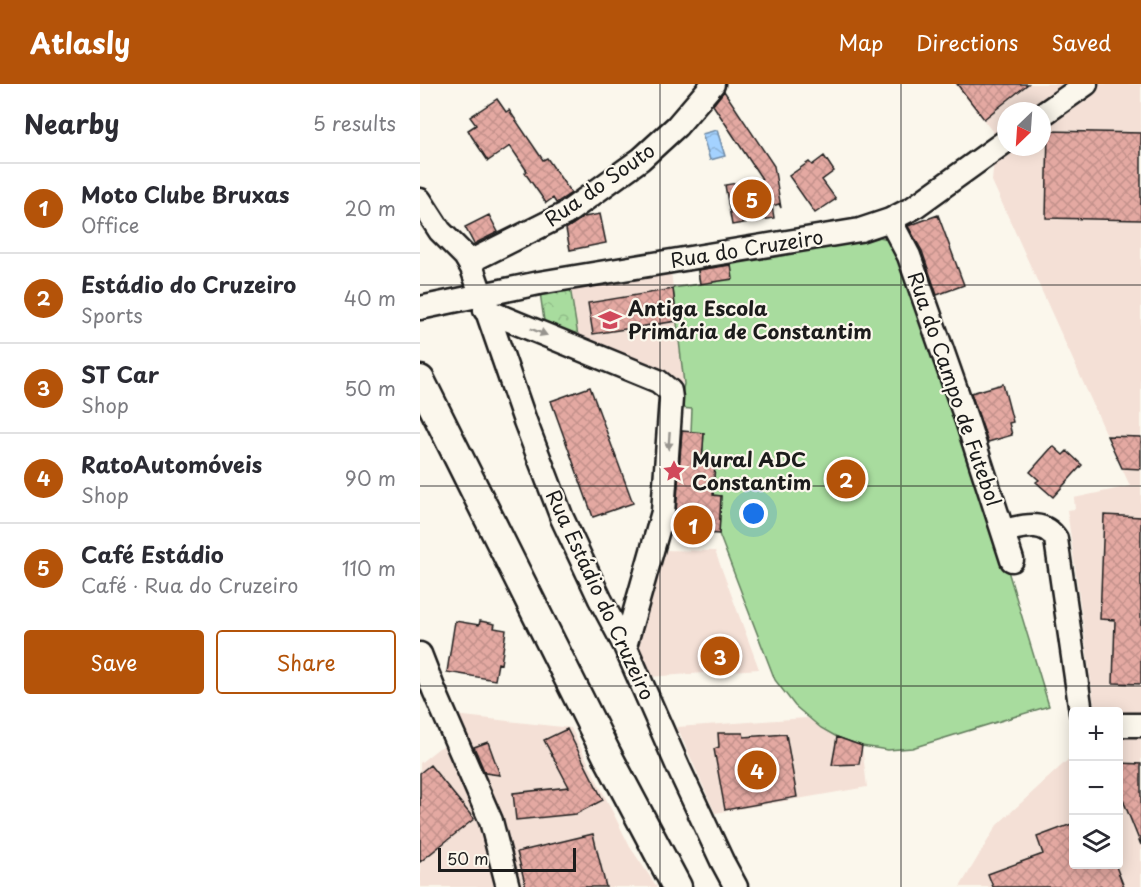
<!DOCTYPE html>
<html lang="en">
<head>
<meta charset="utf-8">
<style>
	:root { --surface:#fff; --page:#f7f7f7; --text:#2b2b33; --muted:#7c7c81; --line:#e1e1e2; --accent:#b45309 }
	body { margin:0; font-family:"Playpen Sans",sans-serif; background:var(--page); color:var(--text) }
	.controls { position:absolute; right:18px; bottom:18px; display:grid; overflow:hidden; border-radius:6px; box-shadow:0 3px 15px #0003 }
	.controls button { width:54px; height:54px; display:grid; place-items:center; padding:0; border:0; border-bottom:2px solid var(--line); background:var(--surface); color:var(--text); font:30px sans-serif }
	.compass { position:absolute; left:577px; top:18px; width:54px; height:54px; border-radius:50%; background:var(--surface); box-shadow:0 3px 15px #0003; rotate:205deg }
	.scale { position:absolute; left:18px; bottom:15px; width:138px; box-sizing:border-box; padding-left:6px; border:3px solid #1c1c1c; border-top:0; font-size:16px; line-height:21px; white-space:nowrap; color:#1c1c1c; -webkit-text-stroke:4px #fbf7ec; paint-order:stroke }
	.you { position:absolute; left:334px; top:430px; width:21px; height:21px; margin:-15px; border:4px solid #fff; border-radius:50%; background:#1a73e8; box-shadow:0 0 0 9px #1a73e833 }
	.badge { display:grid; place-items:center; width:39px; height:39px; border-radius:50%; background:var(--accent); color:#fff; font-size:20px; font-weight:700 }
	.pin { position:absolute; translate:-50% -50%; border:3px solid #fff; box-shadow:0 2px 6px #0006 }
	.list { margin:0; padding:0; list-style:none }
	h2 { display:flex; justify-content:space-between; align-items:center; height:78px; margin:0; padding:0 24px; font-size:26px }
	h2 small { font-size:20px; font-weight:400; color:var(--muted) }
	.list li { display:grid; grid-template-columns:39px 1fr auto; gap:18px; align-items:center; box-sizing:border-box; height:90px; padding:0 24px; border-top:2px solid var(--line) }
	.list b { display:block; font-size:22px; white-space:nowrap }
	.list p { margin:0; font-size:20px; white-space:nowrap; color:var(--muted) }
	.list em { font-size:20px; font-style:normal; color:var(--muted) }
	.actions { display:flex; gap:12px; padding:18px 24px }
	.actions a { flex:1; padding:14px 0; border:2px solid var(--accent); border-radius:6px; text-align:center; font-size:21px; color:var(--accent) }
	.actions .main { background:var(--accent); color:#fff }
	.icon { flex:none; width:33px; height:33px; fill:none; stroke:currentColor; stroke-width:2; stroke-linecap:round; stroke-linejoin:round }
	.map { position:relative; flex:none; width:721px; height:803px; overflow:hidden }
	header { display:flex; align-items:center; gap:36px; box-sizing:border-box; height:84px; padding:0 30px; background:var(--accent); color:#fff }
	header strong { font-size:28px }
	nav { display:flex; gap:33px; margin-inline-start:auto; font-size:21px }
	main { display:flex }
	aside { flex:1; background:var(--surface) }
	.map>svg:first-child { display:block }
	.built { fill:#f4e0d6; fill-rule:evenodd }
	.park { fill:url(#park-crowns); stroke:#627c5d; stroke-width:1.5 }
	.pitch { fill:#a8dc9e; stroke:#627c5d; stroke-width:1.5 }
	.water { fill:url(#water-waves); stroke:#6e89a4; stroke-width:1.5 }
	.building { fill:url(#building-cross-hatch); stroke:#1c1c1c; stroke-width:1.5 }
	.lines { fill:none; stroke-linecap:round; stroke-linejoin:round }
	.minor-casing { stroke:#1c1c1c; stroke-width:27 }
	.major-casing { stroke:#1c1c1c; stroke-width:33 }
	.minor { stroke:#fbf7ec; stroke-width:22 }
	.major { stroke:#fbf7ec; stroke-width:28 }
	.oneway { fill:#97948e }
	.grid { fill:none; stroke:#1c1c1c; stroke-width:1.5; stroke-opacity:0.55 }
	.labels { text-anchor:middle; stroke-width:4.5; stroke-linejoin:round; paint-order:stroke }
	.street-label { font-size:20px; fill:#1c1c1c; stroke:#fbf7ec }
	.poi-label { font-size:20px; font-weight:bold; fill:#1c1c1c; stroke:#fbf7ec; text-anchor:start }
</style>
</head>
<body>
<header>
<strong>Atlasly</strong>
<nav><a>Map</a><a>Directions</a><a>Saved</a></nav>
</header>
<main>
<aside>
<h2>Nearby<small>5 results</small></h2>
<ul class="list">
<li><span class="badge">1</span><div><b>Moto Clube Bruxas</b><p>Office</p></div><em>20 m</em></li>
<li><span class="badge">2</span><div><b>Estádio do Cruzeiro</b><p>Sports</p></div><em>40 m</em></li>
<li><span class="badge">3</span><div><b>ST Car</b><p>Shop</p></div><em>50 m</em></li>
<li><span class="badge">4</span><div><b>RatoAutomóveis</b><p>Shop</p></div><em>90 m</em></li>
<li><span class="badge">5</span><div><b>Café Estádio</b><p>Café · Rua do Cruzeiro</p></div><em>110 m</em></li>
</ul>
<div class="actions"><a class="main">Save</a><a>Share</a></div>
</aside>
<div class="map">
<svg width="721" height="803" viewBox="0 0 721 803">
	<defs>
		<pattern id="park-crowns" width="20" height="18" patternUnits="userSpaceOnUse" patternTransform="scale(1.5)"><rect width="20" height="18" fill="#a8dc9e"/><path d="M2 6a3 3 0 1 1 6 0M12 15a3 3 0 1 1 6 0" fill="none" stroke="#90bc88"/></pattern>
		<pattern id="water-waves" width="16" height="10" patternUnits="userSpaceOnUse" patternTransform="scale(1.5)"><rect width="16" height="10" fill="#a4d2ff"/><path d="M0 5q4-4 8 0t8 0" fill="none" stroke="#8db4da"/></pattern>
		<pattern id="building-cross-hatch" width="8" height="8" patternUnits="userSpaceOnUse" patternTransform="scale(1.5)"><rect width="8" height="8" fill="#e4a9a2"/><path d="M0 0l8 8M0 8l8-8" fill="none" stroke="#c3918b"/></pattern>
	</defs>
	<rect width="100%" height="100%" fill="#fbf7ec"/>
	<filter id="ink" filterUnits="userSpaceOnUse"><feTurbulence type="fractalNoise" baseFrequency=".0167" numOctaves="2"/><feDisplacementMap in="SourceGraphic" scale="12" xChannelSelector="R" yChannelSelector="G"/><feConvolveMatrix kernelMatrix="1 2 1 2 8 2 1 2 1" color-interpolation-filters="sRGB"/></filter>
	<g filter="url(#ink)">
		<path class="built" d="M535,0H721V803H540L577,741L653,671L654,780H698V628L675,627L647,426L655,425L654,414L710,402L572,97L576,52ZM586,27H622V63H586Z
			M251,187L264,300L125,244L120,208Z
			M240,466L295,467L339,585L229,593L214,560Z
			M35,631L151,644L210,763L237,803H99Z
			M387,634L417,653L442,662L447,703L295,729L257,643Z
			M31,659L54,718L75,803H0V679L19,664Z"/>
		<path class="park" d="M150,203L159,258L125,244L120,208Z"/>
		<path class="pitch" d="M459,153L473,156L579,457L629,622L492,664L468,666L442,662L417,653L401,644L375,622L355,596L299,450L301,412H293L295,378L282,377L284,349L271,348L272,325L259,324L264,300L253,204L280,200L277,182Z"/>
		<path class="water" d="M297,46L305,72L290,76L282,50Z"/>
		<path class="building" d="M537,0H608L564,35Z
			M304,7L354,82L361,124L359,120L352,122L354,134L312,141L305,101L342,95L293,21Z
			M77,15L86,28L89,26L123,76L127,74L151,109L136,119L133,114L126,119L105,89L107,87L90,62L68,77L52,53L48,46L56,41L50,33Z
			M628,47L721,49V136L626,134Z
			M404,72L414,87L402,96L416,115L395,129L369,92L389,78L392,81Z
			M180,130L186,159L150,166L146,145L164,133Z
			M69,131L78,148L54,160L45,143Z
			M518,131L544,201L517,211L502,167L488,142Z
			M311,181L313,195L280,200L278,186Z
			M253,205L257,237L173,250L168,219Z
			M583,300L593,338L589,339L592,351L568,358L551,309Z
			M170,303L213,419L173,433L131,317Z
			M262,347L284,349L282,377L295,378L293,411L301,412L299,450L252,447L256,429Z
			M687,352L721,353V385L702,384Z
			M633,362L643,371L647,367L662,381L633,413L616,398L619,396L610,388Z
			M684,431L721,433V600L693,599L695,536L680,535Z
			M35,537L59,541L60,537L75,540L74,544L86,546L81,580L78,579L75,596L27,588Z
			M312,563L313,579L288,581L286,565Z
			M147,645L183,716L156,730L96,736L93,709L149,703L124,656Z
			M298,649H323L324,653L366,650L377,713L305,726L294,665L299,663Z
			M417,653L442,662L439,680L412,681Z
			M68,658L80,691L65,689L54,663Z
			M699,679L721,680V761L699,706Z
			M10,681L54,735L0,778V689Z
			M654,739V780H695L704,803H573L568,790L623,770L617,753Z
			M173,750L186,803H106L97,768Z"/>
		<g class="lines">
			<g class="minor-casing">
				<path id="minor" d="M622,31L666,0
					M0,116L20,147L45,172L52,184L105,337L142,434L180,515L205,562L259,685L302,777L316,803
					M470,136L489,172L547,337L592,476
					M49,178L145,130L221,75L257,42L293,0
					M0,224L119,199L440,146L470,136L493,124L586,57
					M65,226L238,297L250,307L251,314L243,428L205,562
					M583,447C602,443 624,435 636,455L661,628
					M0,570L14,606L71,737L88,803
					M698,641H721"/>
			</g>
			<g class="major-casing">
				<path id="major" d="M0,296L187,671L257,803"/>
			</g>
			<use href="#minor" class="minor"/>
			<use href="#major" class="major"/>
		</g>
		<defs><path id="oneway-solid" d="M-6-.8H1V-3.2L6.5 0L1 3.2V.8H-6Z" transform="scale(1.5)"/></defs>
		<g class="oneway">
			<use href="#oneway-solid" transform="translate(119 248) rotate(22)"/>
			<use href="#oneway-solid" transform="translate(249 357) rotate(94)"/>
		</g>
	</g>
	<path class="grid" d="M240,0V803M481,0V803M0,201H721M0,402H721M0,602H721"/>
	<defs>
		<g id="school-bare" transform="scale(1.8)"><path d="M0-5L7-2L0 1L-7-2ZM-4 1L0 2.5L4 1V4Q0 6-4 4Z" fill="#d1495b" stroke="#fbf7ec" stroke-width="2.5" paint-order="stroke"/></g>
		<g id="sight-bare" transform="scale(1.8)"><path d="M0-6L1.8-2.2L6-1.7L2.9 1.2L3.7 5.4L0 3.3L-3.7 5.4L-2.9 1.2L-6-1.7L-1.8-2.2Z" fill="#d1495b" stroke="#fbf7ec" stroke-width="2.5" paint-order="stroke"/></g>
	</defs>
	<g fill-rule="evenodd">
		<use href="#school-bare" x="190" y="236"/>
		<use href="#sight-bare" x="254" y="387"/>
	</g>
	<g class="labels">
		<g class="street-label">
			<text transform="translate(180 101) rotate(-35)" y="7">Rua do Souto</text>
			<text transform="translate(327 165) rotate(-9)" y="7">Rua do Cruzeiro</text>
			<text transform="translate(534 305) rotate(71)" y="7">Rua do Campo de Futebol</text>
			<text transform="translate(180 511) rotate(65)" y="7">Rua Estádio do Cruzeiro</text>
		</g>
		<g class="poi-label">
			<text x="208" y="232">Antiga Escola<tspan x="208" dy="23">Primária de Constantim</tspan></text>
			<text x="272" y="383">Mural ADC<tspan x="272" dy="23">Constantim</tspan></text>
		</g>
	</g>
</svg>
<div class="controls">
<button>+</button>
<button>−</button>
<button><svg class="icon" aria-label="layers" viewBox="0 0 24 24"><path d="M12 4l9 5-9 5-9-5zM3 14l9 5 9-5"/></svg></button>
</div>
<svg class="compass" viewBox="-18 -18 36 36"><path d="M0-13l5 13h-10z" fill="#e53935"/><path d="M0 13l5-13h-10z" fill="#7c7c81"/></svg>
<div class="scale">50 m</div>
<div class="you"></div>
<div class="pin badge" style="left:273px;top:441px">1</div>
<div class="pin badge" style="left:426px;top:395px">2</div>
<div class="pin badge" style="left:300px;top:572px">3</div>
<div class="pin badge" style="left:337px;top:686px">4</div>
<div class="pin badge" style="left:332px;top:115px">5</div>
</div>
</main>
</body>
</html>
